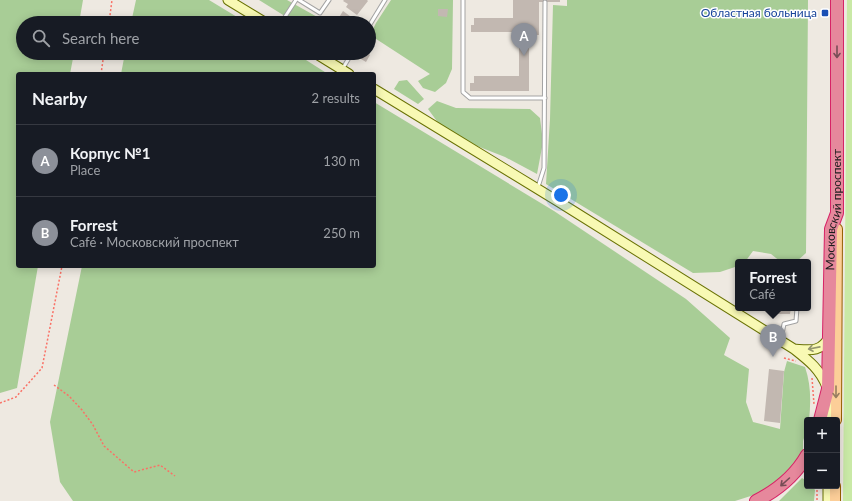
<!DOCTYPE html>
<html lang="en">
<head>
<meta charset="utf-8">
<style>
	:root { --surface:#171b24; --page:#242831; --text:#f1f3f6; --muted:#9ea1a6; --line:#363941; --accent:#8c9099 }
	body { margin:0; font-family:Lato,sans-serif; background:var(--page); color:var(--text) }
	.controls { position:absolute; right:12px; bottom:12px; display:grid; overflow:hidden; border-radius:4px; box-shadow:0 2px 10px #0003 }
	.controls button { width:36px; height:36px; display:grid; place-items:center; padding:0; border:0; border-bottom:1px solid var(--line); background:var(--surface); color:var(--text); font:20px sans-serif }
	.you { position:absolute; left:561px; top:195px; width:14px; height:14px; margin:-10px; border:3px solid #fff; border-radius:50%; background:#1a73e8; box-shadow:0 0 0 6px #1a73e833 }
	.badge { display:grid; place-items:center; width:26px; height:26px; border-radius:50%; background:var(--accent); color:#fff; font-size:13px; font-weight:700 }
	.pin { position:absolute; translate:-50% -33px; filter:drop-shadow(0 1px 2px #0008) }
	.pin::after { content:''; position:absolute; top:21px; width:14px; height:12px; background:inherit; clip-path:polygon(0 0,100% 0,50% 100%) }
	.popup { position:absolute; left:735px; top:259px; width:76px; height:52px; box-sizing:border-box; display:grid; place-content:center; border-radius:4px; background:var(--surface); filter:drop-shadow(0 1px 3px #0005); font-size:13px; white-space:nowrap; color:var(--muted) }
	.popup b { font-size:15px; color:var(--text) }
	.popup::after { content:''; position:absolute; left:50%; top:100%; margin-left:-8px; border:8px solid transparent; border-top-color:var(--surface) }
	.list { margin:0; padding:0; list-style:none }
	h2 { display:flex; justify-content:space-between; align-items:center; height:52px; margin:0; padding:0 16px; font-size:17px }
	h2 small { font-size:13px; font-weight:400; color:var(--muted) }
	.list li { display:grid; grid-template-columns:26px 1fr auto; gap:12px; align-items:center; box-sizing:border-box; height:72px; padding:0 16px; border-top:1px solid var(--line) }
	.list b { display:block; font-size:15px; white-space:nowrap }
	.list p { margin:0; font-size:13px; white-space:nowrap; color:var(--muted) }
	.list em { font-size:13px; font-style:normal; color:var(--muted) }
	.icon { flex:none; width:22px; height:22px; fill:none; stroke:currentColor; stroke-width:2; stroke-linecap:round; stroke-linejoin:round }
	.map { position:relative; flex:none; width:852px; height:501px; overflow:hidden }
	.search { position:absolute; background:var(--surface); box-shadow:0 2px 10px #0003; left:16px; top:16px; width:360px; height:44px; display:flex; align-items:center; gap:10px; box-sizing:border-box; padding:0 14px; border-radius:22px; color:var(--muted); font-size:15px }
	.panel { position:absolute; background:var(--surface); box-shadow:0 2px 10px #0003; left:16px; top:72px; width:360px; height:196px; border-radius:4px }
	.map>svg:first-child { display:block }
	.grass { fill:#c9e9a6 }
	.forest { fill:#a8cd96 }
	.building { fill:#c2b8b1 }
	.lines { fill:none; stroke-linecap:round; stroke-linejoin:round }
	.lane-casing { stroke:#a3a3a3; stroke-width:5 }
	.secondary-casing { stroke:#697204; stroke-width:11 }
	.primary-casing { stroke:#945f00; stroke-width:12 }
	.highway-casing { stroke:#d72366; stroke-width:14 }
	.path { stroke:#fa7166; stroke-width:1.5; stroke-dasharray:2 2; stroke-linecap:butt }
	.lane { stroke:#fff; stroke-width:3 }
	.secondary { stroke:#f8f9b4; stroke-width:9 }
	.primary { stroke:#fcce98; stroke-width:10 }
	.highway { stroke:#e6889c; stroke-width:12 }
	.oneway { stroke:#774d56 }
	.oneway2 { stroke:#959670 }
	.oneway3 { stroke:#977e60 }
	.transit-dot { fill:#1a4fb4; stroke:#fff; stroke-width:1.5 }
	.labels { text-anchor:middle; stroke-width:3; stroke-linejoin:round; paint-order:stroke }
	.transit-label { font-size:12px; fill:#164399; stroke:#fff; text-anchor:end }
	.street-label { font-size:12px; fill:#1c1c1c; stroke:#fff }
</style>
</head>
<body>
<div class="map">
<svg width="852" height="501" viewBox="0 0 852 501">
	<rect width="100%" height="100%" fill="#eee9e1"/>
	<path class="grass" d="M847,0H852V501H843Z"/>
	<path class="forest" d="M0,0H83L79,23H23V53H74L70,74H18V266H38L17,388L0,393Z
		M136,0H209L247,23H131Z
		M259,0H287L328,23H296Z
		M391,0H453L452,69L446,83L435,92L423,88L418,81L430,74L370,35L376,23Z
		M567,0H808L806,253L796,262H781L771,254L753,251L745,262H738V266L720,272L693,273L546,184L550,119L553,5L567,6Z
		M125,53H295L328,74H121Z
		M407,80L424,99L418,104L394,89L399,81Z
		M437,101L456,108L530,109L540,118L543,142L537,174L505,157L477,146L439,124L428,109Z
		M374,102L554,211L686,299L730,338L724,355L749,369L746,402L753,422L780,429L784,372L787,361L805,367C811,384 811,402 809,420H807V429L803,441V451L794,464L781,478L757,494L735,501H73L60,482L50,422L82,266H374Z
		M802,478L807,481V486H812L815,490L814,501H779Z"/>
	<path class="building" d="M344,0H367L368,1L357,15L346,7L348,4L343,1Z
		M513,0H560V2H539V35H529V91H470V83H474V76H519V30H513V32H471V25H474V18H513Z
		M438,9H448L447,17L438,16Z
		M343,11L354,19L352,23H343L338,19Z
		M358,53H368L370,55L366,62L356,56Z
		M777,308H791L790,314H777Z
		M769,369L784,371L780,423L764,421Z"/>
	<g class="lines">
		<g class="lane-casing">
			<path id="lane" d="M299,0L320,13L329,0
				M463,0V92L470,98H545
				M281,23L296,0
				M369,26L385,0
				M343,68L352,53
				M538,187L544,168L545,2
				M781,339L784,324L796,321L797,308"/>
		</g>
		<g class="secondary-casing">
			<path id="secondary" d="M228,0L266,23
				M315,53L349,74
				M374,89L559,202L794,349C808,360 820,369 827,387
				M794,349C809,350 821,353 829,337
				M828,401V420
				M828,501V486"/>
		</g>
		<g class="primary-casing">
			<path id="primary" d="M836,420L837,229
				M835,501V486"/>
		</g>
		<g class="highway-casing">
			<g id="highway">
				<path id="s1" d="M820,420L828,389L831,229L837,213V0"/>
				<path d="M756,501C778,490 795,476 807,455"/>
			</g>
		</g>
		<path class="path" d="M109,23L112,0
			M101,74L104,53
			M784,358L796,361
			M812,378L814,404
			M54,385L69,396L82,410L93,425L104,446L134,472L160,465L175,476
			M0,403L16,397L42,368L62,266
			M807,443V444
			M817,486V501"/>
		<use href="#lane" class="lane"/>
		<use href="#secondary" class="secondary"/>
		<use href="#primary" class="primary"/>
		<use href="#highway" class="highway"/>
	</g>
	<defs><path id="oneway-shaft" d="M-6 0H5M1.5-3L5.5 0L1.5 3" fill="none" stroke-width="1.6" stroke-linecap="round" stroke-linejoin="round"/></defs>
	<g class="oneway">
		<use href="#oneway-shaft" transform="translate(837 52) rotate(90)"/>
		<use href="#oneway-shaft" transform="translate(785 482) rotate(138)"/>
	</g>
	<use class="oneway2" href="#oneway-shaft" transform="translate(814 348) rotate(169)"/>
	<use class="oneway3" href="#oneway-shaft" transform="translate(836 392) rotate(90)"/>
	<rect class="transit-dot" x="821" y="9" width="8" height="8" rx="2"/>
	<g class="labels">
		<g class="transit-label">
			<text x="817" y="17">Областная больница</text>
		</g>
		<g class="street-label">
			<text dy="4" stroke="none"><textPath href="#s1" startOffset="212">Московский проспект</textPath></text>
		</g>
	</g>
</svg>
<div class="controls">
<button>+</button>
<button>−</button>
</div>
<div class="you"></div>
<div class="pin badge" style="left:524px;top:56px">A</div>
<div class="pin badge" style="left:773px;top:357px">B</div>
<div class="popup"><b>Forrest</b>Café</div>
<div class="search"><svg class="icon" aria-label="search" viewBox="0 0 24 24"><circle cx="10" cy="10" r="6"/><path d="M15 15l6 6"/></svg>Search here</div>
<section class="panel">
<h2>Nearby<small>2 results</small></h2>
<ul class="list">
<li><span class="badge">A</span><div><b>Корпус №1</b><p>Place</p></div><em>130 m</em></li>
<li><span class="badge">B</span><div><b>Forrest</b><p>Café · Московский проспект</p></div><em>250 m</em></li>
</ul>
</section>
</div>
</body>
</html>
